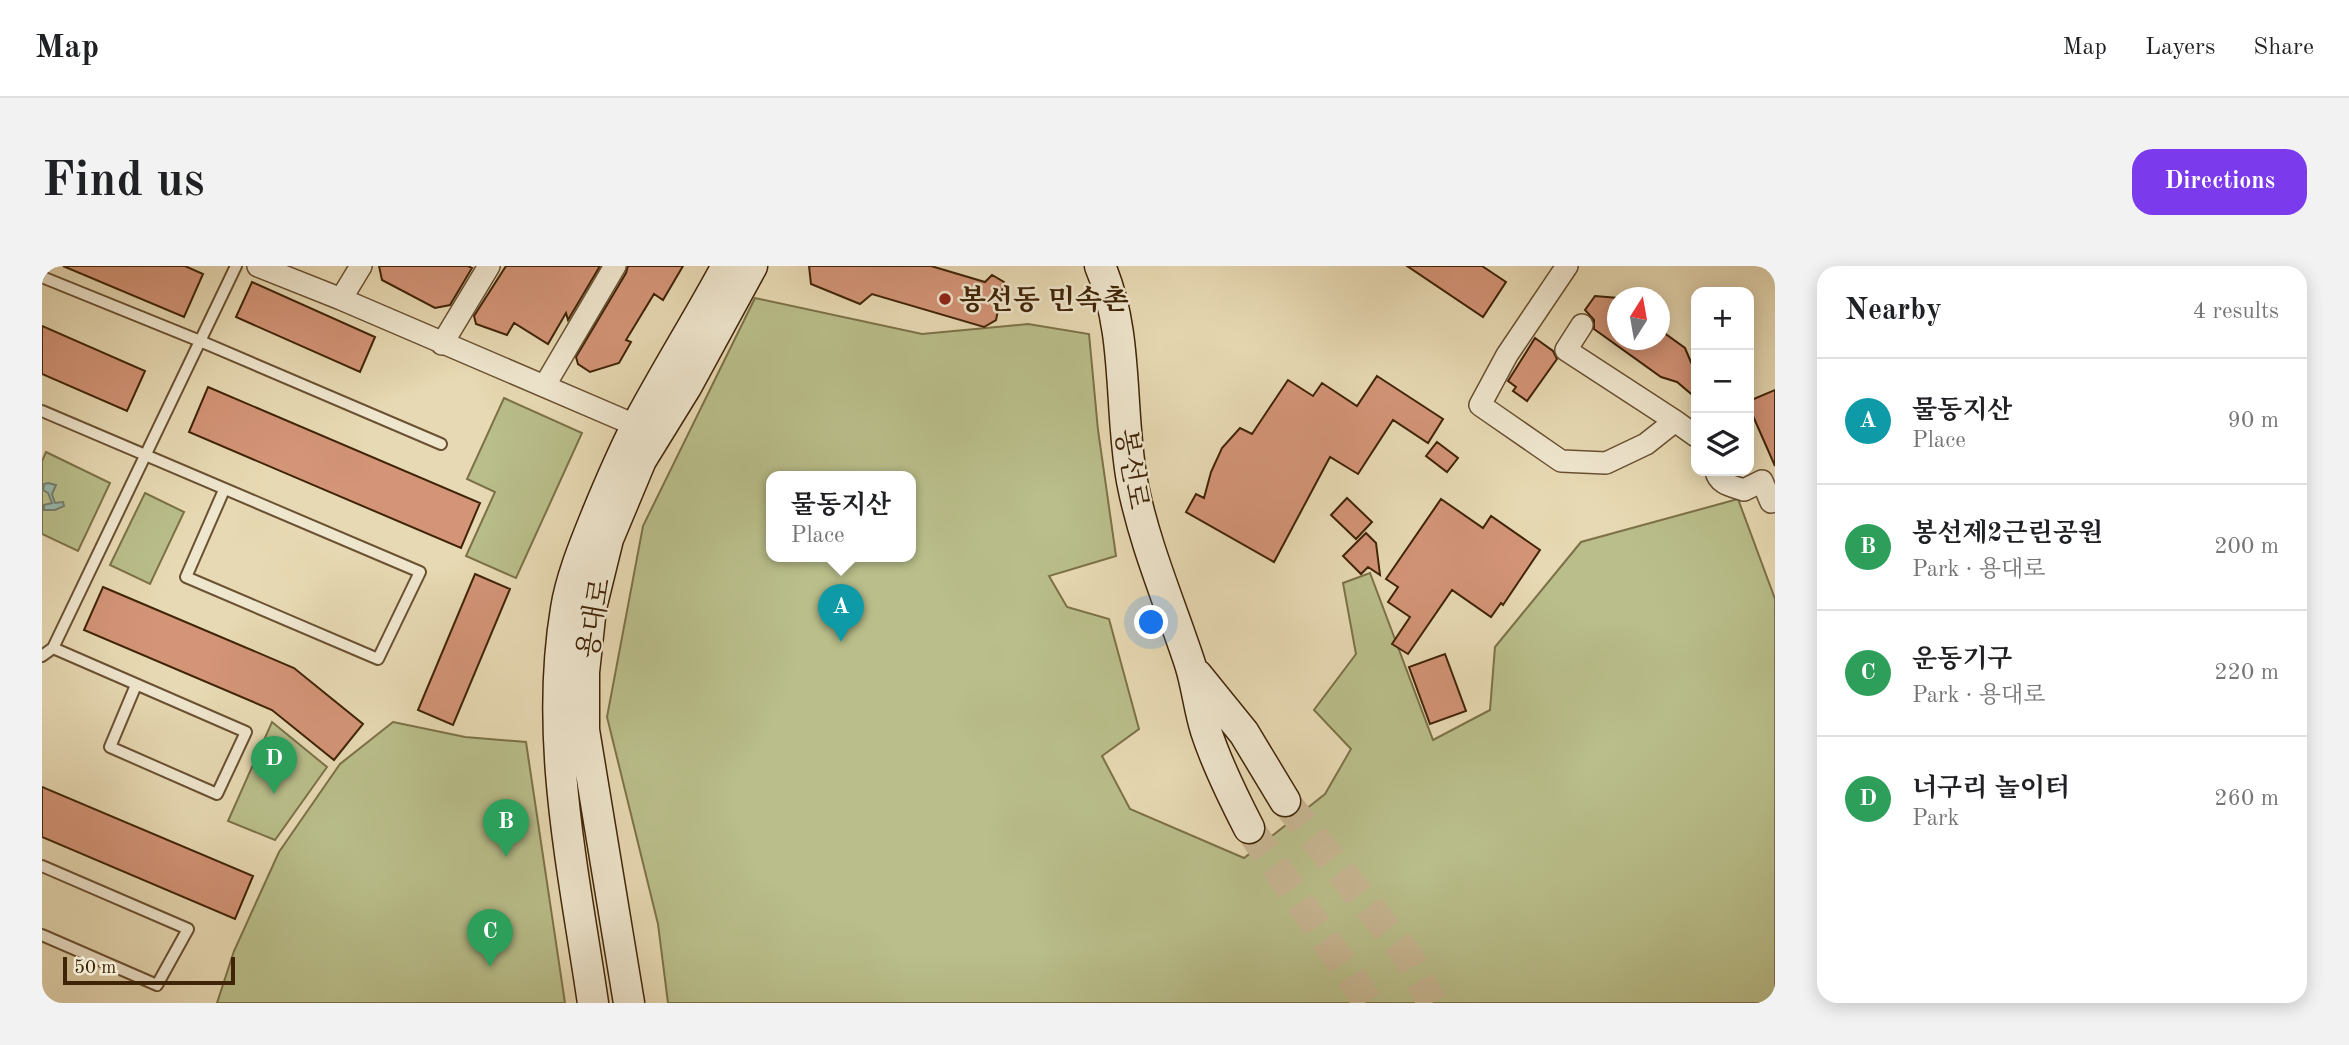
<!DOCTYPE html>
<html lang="en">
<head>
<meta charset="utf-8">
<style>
	:root { --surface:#fff; --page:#f2f2f2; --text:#202124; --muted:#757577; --line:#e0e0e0; --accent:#7c3aed }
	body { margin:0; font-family:"Old Standard TT","Noto Serif KR",serif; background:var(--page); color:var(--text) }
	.controls { position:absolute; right:21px; top:21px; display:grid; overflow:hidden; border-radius:14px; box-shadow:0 4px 18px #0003 }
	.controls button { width:63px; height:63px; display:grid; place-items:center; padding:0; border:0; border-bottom:2px solid var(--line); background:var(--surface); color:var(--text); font:35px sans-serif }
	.compass { position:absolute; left:1565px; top:21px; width:63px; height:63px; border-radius:50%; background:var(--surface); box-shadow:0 4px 18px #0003; rotate:11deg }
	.scale { position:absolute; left:21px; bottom:18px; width:172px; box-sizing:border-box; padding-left:7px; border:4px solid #402407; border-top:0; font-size:19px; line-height:24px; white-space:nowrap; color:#402407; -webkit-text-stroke:5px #efe6ce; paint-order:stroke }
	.you { position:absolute; left:1110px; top:357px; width:24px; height:24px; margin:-18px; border:5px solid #fff; border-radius:50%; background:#1a73e8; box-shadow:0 0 0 10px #1a73e833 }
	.badge { display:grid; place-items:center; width:46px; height:46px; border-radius:50%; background:var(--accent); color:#fff; font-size:23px; font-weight:700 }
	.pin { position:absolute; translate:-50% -58px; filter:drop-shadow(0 2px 4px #0008) }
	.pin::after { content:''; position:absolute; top:37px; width:24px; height:21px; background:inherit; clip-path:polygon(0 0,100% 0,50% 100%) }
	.popup { position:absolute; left:724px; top:205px; width:150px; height:91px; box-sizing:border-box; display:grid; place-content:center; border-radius:14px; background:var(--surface); filter:drop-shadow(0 2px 5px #0005); font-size:23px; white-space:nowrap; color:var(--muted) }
	.popup b { font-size:26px; color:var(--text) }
	.popup::after { content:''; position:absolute; left:50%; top:100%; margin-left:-14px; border:14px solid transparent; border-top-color:var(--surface) }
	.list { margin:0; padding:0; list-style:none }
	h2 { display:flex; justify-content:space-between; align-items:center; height:91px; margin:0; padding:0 28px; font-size:30px }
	h2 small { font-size:23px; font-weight:400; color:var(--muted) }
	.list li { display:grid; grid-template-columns:46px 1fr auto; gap:21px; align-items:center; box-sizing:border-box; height:126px; padding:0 28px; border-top:2px solid var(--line) }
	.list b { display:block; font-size:26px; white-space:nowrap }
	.list p { margin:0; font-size:23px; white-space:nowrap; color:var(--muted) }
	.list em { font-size:23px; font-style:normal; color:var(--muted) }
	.icon { flex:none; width:38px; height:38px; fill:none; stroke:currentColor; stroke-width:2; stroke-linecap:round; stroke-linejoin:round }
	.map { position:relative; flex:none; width:1733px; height:737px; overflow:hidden; border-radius:21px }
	header { display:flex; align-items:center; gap:42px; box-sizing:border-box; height:98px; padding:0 35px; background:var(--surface); border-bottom:2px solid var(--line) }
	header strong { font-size:33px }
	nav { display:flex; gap:38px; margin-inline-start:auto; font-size:24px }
	.intro { display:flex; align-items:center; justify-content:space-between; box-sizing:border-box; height:168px; padding:0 42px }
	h1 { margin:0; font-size:49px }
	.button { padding:18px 32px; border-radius:21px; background:var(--accent); color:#fff; font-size:24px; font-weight:700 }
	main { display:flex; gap:42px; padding:0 42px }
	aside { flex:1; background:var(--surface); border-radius:21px; box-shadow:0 4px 18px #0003 }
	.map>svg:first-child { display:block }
	.green { fill:#b9be8a; stroke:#7c7148; stroke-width:2; fill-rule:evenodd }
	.water { fill:#97baaf; stroke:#747e6c; stroke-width:2 }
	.building { fill:#d39477; stroke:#402407; stroke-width:2 }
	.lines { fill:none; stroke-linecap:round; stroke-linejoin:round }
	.secondary-tunnel { stroke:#c6b591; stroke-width:30; stroke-dasharray:30 15; stroke-linecap:butt }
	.lane-casing { stroke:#6a5132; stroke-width:14 }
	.street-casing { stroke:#6a5132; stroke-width:24 }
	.secondary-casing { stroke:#402407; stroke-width:33 }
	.lane { stroke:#efe6ce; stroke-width:10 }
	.street { stroke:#efe6ce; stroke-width:21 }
	.secondary { stroke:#efe6ce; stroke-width:30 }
	.poi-dot { fill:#8f2418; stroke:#efe6ce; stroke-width:2.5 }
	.labels { text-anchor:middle; stroke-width:5; stroke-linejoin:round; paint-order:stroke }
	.poi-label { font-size:28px; font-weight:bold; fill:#402407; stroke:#efe6ce; text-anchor:start }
	.street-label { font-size:28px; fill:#402407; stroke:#efe6ce }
</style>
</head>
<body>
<header>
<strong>Map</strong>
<nav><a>Map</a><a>Layers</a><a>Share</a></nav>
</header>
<div class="intro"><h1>Find us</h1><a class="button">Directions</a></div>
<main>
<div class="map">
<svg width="1733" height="737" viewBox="0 0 1733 737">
	<rect width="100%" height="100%" fill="#e7d9b3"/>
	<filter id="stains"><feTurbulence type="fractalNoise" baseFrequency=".00286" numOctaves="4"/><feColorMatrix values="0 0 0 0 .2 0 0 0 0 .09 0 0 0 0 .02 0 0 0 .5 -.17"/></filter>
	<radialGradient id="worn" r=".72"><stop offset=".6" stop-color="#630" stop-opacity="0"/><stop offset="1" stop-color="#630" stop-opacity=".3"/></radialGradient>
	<path class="green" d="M713,32L880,68L986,58L1047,68L1056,164L1074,290L1007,310L1025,341L1067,353L1097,463L1060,490L1088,543L1202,592L1283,528L1309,483L1272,444L1314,388L1301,317L1328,307L1391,474L1448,444L1453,381L1539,276L1696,233L1733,333V737H626L616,658L565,451L601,260ZM729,210H869V290H729Z
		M462,132L540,167L474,312L424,290L453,226L425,213Z
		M4,186L68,217L36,285L0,268V195Z
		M103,227L142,246L108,318L68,299Z
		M230,456L285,501L233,574L186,555Z
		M351,456L423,471L484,476L523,737H175L192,685L237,586L298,498Z"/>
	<path class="water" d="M6,217L14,219L10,228L13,237L21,236L22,240L13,244H2V239L10,237L6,227L1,224L2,218Z"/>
	<path class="building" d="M21,0H143L161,8L142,51Z
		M337,0H426L430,2L408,39L393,42L340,14Z
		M464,0H558L526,54L524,47L506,78L472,57L465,69L434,58L432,50Z
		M586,0H641L621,34L612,28L584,74L589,76L577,97L548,106L536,98L534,91L584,7Z
		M767,0H889L943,16L950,9L962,16L954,54L942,61L830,28L818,38L769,18Z
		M1365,0H1440L1464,16L1441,51Z
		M210,16L333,71L318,106L194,51Z
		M1553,30L1576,32V74H1618V64L1643,82L1654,108V132L1635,116L1619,111L1552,63V54L1543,44Z
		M0,60L103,105L85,145L0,108Z
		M1493,72L1511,85L1515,93L1485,135L1471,125L1474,121L1466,115Z
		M1335,110L1401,153L1386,177L1351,154L1316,208L1288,191L1232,296L1144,246L1154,228L1162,232L1169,206L1180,182L1198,162L1210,168L1246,114L1271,130L1280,117L1315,140Z
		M166,121L438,237L419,282L147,166Z
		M1733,124V200L1707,141V135Z
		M1395,176L1416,192L1405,206L1384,190Z
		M1305,232L1330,256L1314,273L1289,249Z
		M1399,233L1441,262L1449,250L1498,284L1461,339L1459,337L1449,351L1410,324L1366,388L1350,378L1368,351L1346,336L1356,321L1344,313Z
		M1324,267L1334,277L1338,309L1326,301L1319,308L1301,290Z
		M433,308L468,323L411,459L376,444Z
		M61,321L252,402L321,458L292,494L230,444L42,364Z
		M1403,388L1424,445L1388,458L1367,401Z
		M0,521L211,610L193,653L0,571Z"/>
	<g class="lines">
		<path class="secondary-tunnel" d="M1243,535L1365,689L1390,737
			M1207,562L1315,719L1325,737"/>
		<g class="lane-casing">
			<path id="lane" d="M0,11L158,75L399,178
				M0,145L378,306L336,393L144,311L182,224
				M11,382L204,466L175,528L68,481L94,419
				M0,390L11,382L194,0
				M0,600L146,663L115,719L0,669"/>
		</g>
		<g class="street-casing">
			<path id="street" d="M216,0L299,33L595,160
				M1525,0L1465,89L1438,139L1519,195L1564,197L1604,178L1633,155L1524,84L1540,59
				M299,33L319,0
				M400,78L447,0
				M503,119L573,0
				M1633,155L1654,170
				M1674,205C1676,218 1690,220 1702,224L1720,215L1729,236"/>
		</g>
		<g class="secondary-casing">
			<path id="secondary" d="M1058,0C1087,67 1077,144 1090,215C1102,278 1128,337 1148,398C1155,420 1157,443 1164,465C1175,499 1191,531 1207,562
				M1155,409L1202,467L1243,535
				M551,737C532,607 502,474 524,343C529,311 543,278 555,248C567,219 580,189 594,161C623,106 656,54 685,0
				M587,737L542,464V406L549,342L566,273L599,194L644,121L710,0"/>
		</g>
		<use href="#lane" class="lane"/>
		<use href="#street" class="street"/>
		<use href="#secondary" class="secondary"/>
	</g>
	<circle class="poi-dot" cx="903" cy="33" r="7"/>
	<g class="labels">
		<g class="poi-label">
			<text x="917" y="43">봉선동 민속촌</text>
		</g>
		<g class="street-label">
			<text transform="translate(1091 203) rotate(80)" y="10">봉선로</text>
			<text transform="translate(551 352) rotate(-80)" y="10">용대로</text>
		</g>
	</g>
	<rect width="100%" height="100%" filter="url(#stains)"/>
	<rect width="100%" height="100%" fill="url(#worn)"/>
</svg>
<div class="controls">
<button>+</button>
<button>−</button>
<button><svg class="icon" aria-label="layers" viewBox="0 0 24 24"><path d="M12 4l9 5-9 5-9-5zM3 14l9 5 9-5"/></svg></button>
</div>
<svg class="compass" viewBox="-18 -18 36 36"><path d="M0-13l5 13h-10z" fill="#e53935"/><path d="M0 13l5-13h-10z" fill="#757577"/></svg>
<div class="scale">50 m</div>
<div class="you"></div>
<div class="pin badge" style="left:799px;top:376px;background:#0f9aa8">A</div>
<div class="popup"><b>물동지산</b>Place</div>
<div class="pin badge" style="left:464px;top:591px;background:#2e9e5b">B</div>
<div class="pin badge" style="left:448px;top:701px;background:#2e9e5b">C</div>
<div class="pin badge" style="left:232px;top:528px;background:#2e9e5b">D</div>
</div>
<aside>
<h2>Nearby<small>4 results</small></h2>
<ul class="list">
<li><span class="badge" style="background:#0f9aa8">A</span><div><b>물동지산</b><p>Place</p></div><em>90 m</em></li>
<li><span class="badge" style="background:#2e9e5b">B</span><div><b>봉선제2근린공원</b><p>Park · 용대로</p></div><em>200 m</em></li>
<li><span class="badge" style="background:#2e9e5b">C</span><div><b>운동기구</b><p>Park · 용대로</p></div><em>220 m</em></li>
<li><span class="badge" style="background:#2e9e5b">D</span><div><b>너구리 놀이터</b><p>Park</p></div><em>260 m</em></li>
</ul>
</aside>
</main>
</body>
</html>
